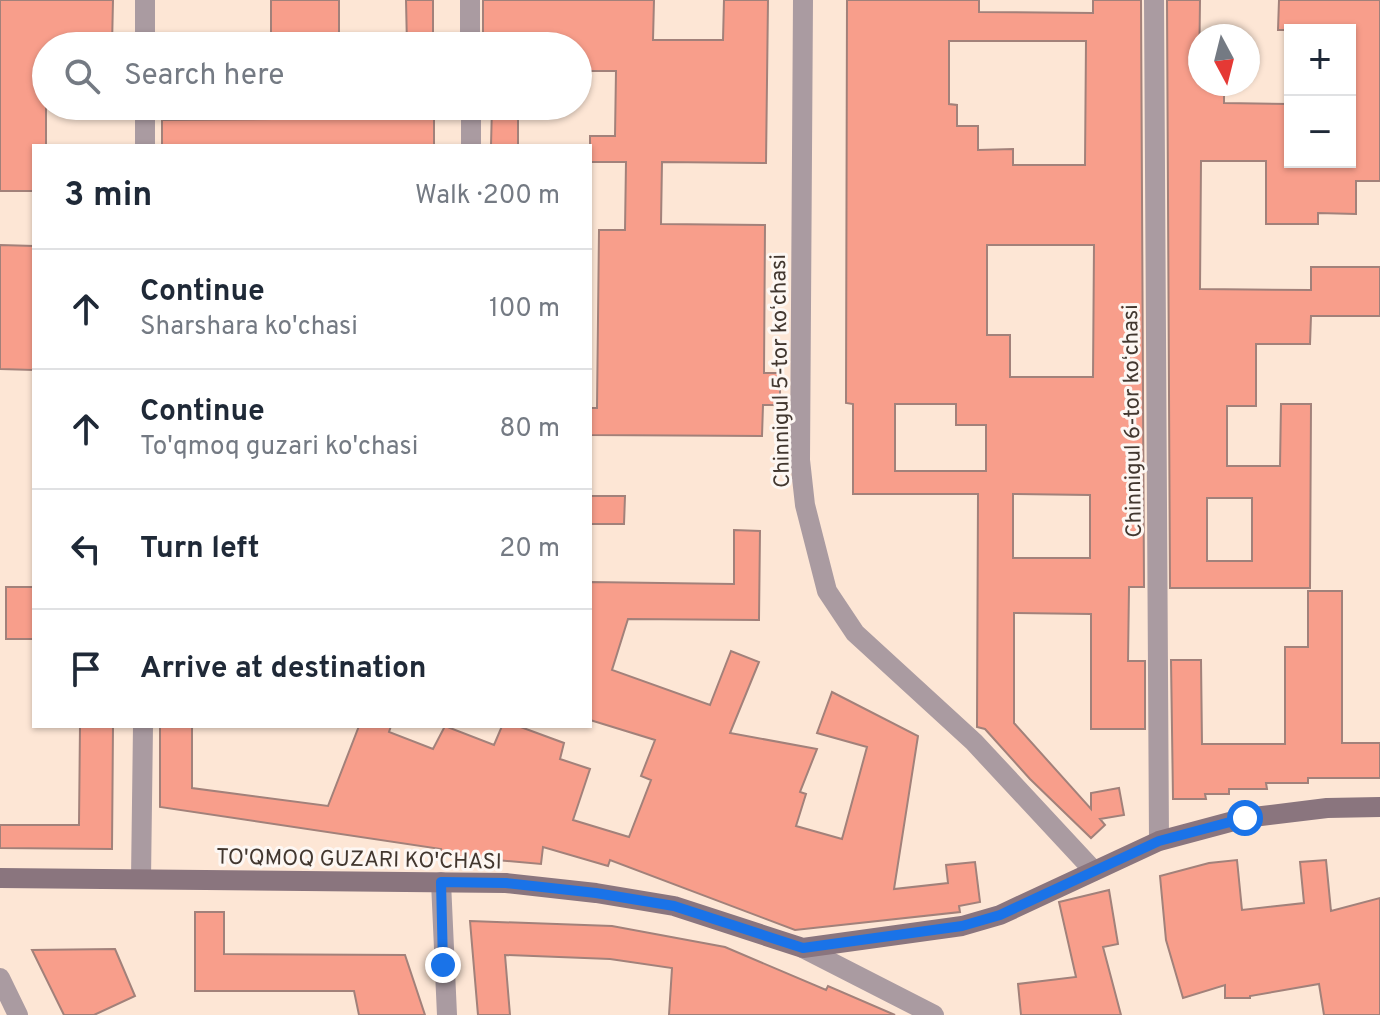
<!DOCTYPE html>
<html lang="en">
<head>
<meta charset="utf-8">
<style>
	:root { --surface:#fff; --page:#f6f6f7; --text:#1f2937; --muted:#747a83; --line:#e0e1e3 }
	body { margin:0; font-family:Overpass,sans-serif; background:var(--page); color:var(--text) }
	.controls { position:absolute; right:24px; top:24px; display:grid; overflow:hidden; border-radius:0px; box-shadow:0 2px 6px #0004 }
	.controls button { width:72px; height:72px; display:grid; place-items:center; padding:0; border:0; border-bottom:2px solid var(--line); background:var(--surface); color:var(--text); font:40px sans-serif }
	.compass { position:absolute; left:1188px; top:24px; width:72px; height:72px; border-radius:50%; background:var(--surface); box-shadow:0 2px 6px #0004; rotate:173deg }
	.stop { position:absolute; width:24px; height:24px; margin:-18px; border:6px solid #1a73e8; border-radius:50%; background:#fff }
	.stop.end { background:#1a73e8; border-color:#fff; box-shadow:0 2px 8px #0008 }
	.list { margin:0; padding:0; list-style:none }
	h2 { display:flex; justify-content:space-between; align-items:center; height:104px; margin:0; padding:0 32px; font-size:34px }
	h2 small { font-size:26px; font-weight:400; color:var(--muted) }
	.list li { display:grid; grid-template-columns:52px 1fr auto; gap:24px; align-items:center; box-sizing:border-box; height:120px; padding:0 32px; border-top:2px solid var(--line) }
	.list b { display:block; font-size:30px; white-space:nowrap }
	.list p { margin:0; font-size:26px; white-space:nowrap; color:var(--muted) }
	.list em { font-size:26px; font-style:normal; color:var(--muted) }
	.icon { flex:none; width:44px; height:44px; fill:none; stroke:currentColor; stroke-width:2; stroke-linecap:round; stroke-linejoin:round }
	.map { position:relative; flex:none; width:1380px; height:1015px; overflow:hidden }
	.search { position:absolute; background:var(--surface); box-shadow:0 2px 6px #0004; left:32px; top:32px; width:560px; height:88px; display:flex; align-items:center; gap:20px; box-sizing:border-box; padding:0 28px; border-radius:44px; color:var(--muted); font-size:30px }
	.panel { position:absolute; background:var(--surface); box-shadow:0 2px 6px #0004; left:32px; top:144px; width:560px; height:584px; border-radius:0px }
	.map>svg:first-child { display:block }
	.building { fill:#f89e8b; stroke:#a2817a; stroke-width:2; fill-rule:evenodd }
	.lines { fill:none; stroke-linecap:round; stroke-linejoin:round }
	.street { stroke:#aa9ba1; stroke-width:20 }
	.secondary { stroke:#8a757e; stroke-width:20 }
	.route { stroke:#1a73e8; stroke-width:10 }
	.labels { text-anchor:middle; stroke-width:6; stroke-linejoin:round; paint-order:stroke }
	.street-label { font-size:22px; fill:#42372f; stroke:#fdf7f3 }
</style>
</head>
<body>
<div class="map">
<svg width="1380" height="1015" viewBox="0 0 1380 1015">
	<rect width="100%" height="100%" fill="#fde6d5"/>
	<path class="building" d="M0,0H113L112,46H46V146H34V191H0Z
		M271,0H339V46H271Z
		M406,0H433V46H407Z
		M483,0H654L653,40H723L724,0H768L766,163L662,162L661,224L765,225L764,373H780V405H763L762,436L590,435V408H597L599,230H625L626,162H590V136H615L616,71H578V46H483Z
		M847,0H979V12L1093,13V0H1141L1144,587H1129L1128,661H1145V729H1091V614L1014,613V723L1091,809V793L1119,788L1124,815L1100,819L1105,825L1091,838L1030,779L985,729L977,727L978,494H853V404L846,403ZM949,41H1086L1085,165H1013V149L978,150V126H957V105L949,104ZM987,245H1094L1093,377H1010V335H987ZM895,404H956V425H986V471H895ZM1013,494L1090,495V558H1013Z
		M1167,0H1200L1199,83L1224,84V103L1290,104V162H1350V30H1278L1279,0H1380V181H1356V214L1318,213V224H1266V161H1201L1200,289L1311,290V267H1380V316H1311L1310,344H1256V406H1227V466H1280L1281,404H1311L1310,588H1170ZM1207,498H1252V561H1207Z
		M272,106H434V146H162V120L272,119Z
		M492,106H518V146H491Z
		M0,245L34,246V370L0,369Z
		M590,496H625L624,524H590Z
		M734,530L760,531L759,620L628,619L612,670L710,705L731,651L759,662L730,733L817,749L800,792L806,794L796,826L842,839L867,747L817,733L832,692L918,736L894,889L948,883L946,865L975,862L980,902L959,906L960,912L795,930L610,860L608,866L543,847L541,864L440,855L441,849L160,807V726H192V788L328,806L359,726H391L389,732L433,749L445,726L494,745L502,726H518L564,743L560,759L590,769L573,820L629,837L651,780L641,776L655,740L590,720V582L734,584Z
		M6,587H34V639H6Z
		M1308,591H1342V743H1380V778H1308V783H1266L1267,789H1229V794H1205L1206,799H1173L1171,660H1201L1202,744H1285V647H1308Z
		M80,726H113L112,849L0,848V825H79Z
		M1237,860L1242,910L1304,903L1300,862L1326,860L1331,911L1380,898V1015H1324L1319,984L1250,996V998H1225V985L1183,998L1166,940L1160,876L1209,863Z
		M1109,890L1118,944L1103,947L1121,1015H1021L1018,984L1076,977L1059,902Z
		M195,912H224V954L405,955L425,1015H359L354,991H195Z
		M470,921L612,926L725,947L826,990L828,986L895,1015H669L672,968L610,959L505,955L510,1015H478Z
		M115,949L135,996L94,1015H64L32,950Z"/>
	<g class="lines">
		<path class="street" d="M470,0V46
			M803,0L800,460L805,505L827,591L855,633L974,742L1094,871
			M1154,0L1159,841
			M145,46V0
			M471,106V146
			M145,146V106
			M141,879L143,726
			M441,882L447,1015
			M803,948L934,1015
			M0,978L18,1015"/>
		<path class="secondary" d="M0,878L506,883L596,893L674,906L803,948L962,926L1000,915L1159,841L1245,818L1327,808L1380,807"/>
	</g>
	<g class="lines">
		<path class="route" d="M443,965L441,882L506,883L596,893L674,906L803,948L962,926L1000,915L1159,841L1245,818"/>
	</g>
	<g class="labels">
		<g class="street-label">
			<text transform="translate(779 371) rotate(-91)" y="8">Chinnigul 5-tor koʻchasi</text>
			<text transform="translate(1131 421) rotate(-91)" y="8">Chinnigul 6-tor koʻchasi</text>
			<text transform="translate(359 858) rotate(1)" y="8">TO'QMOQ GUZARI KO'CHASI</text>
		</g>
	</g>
</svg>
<div class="controls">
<button>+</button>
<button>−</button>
</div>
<svg class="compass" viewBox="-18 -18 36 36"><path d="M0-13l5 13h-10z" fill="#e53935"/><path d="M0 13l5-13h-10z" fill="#747a83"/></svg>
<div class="stop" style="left:1245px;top:818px"></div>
<div class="stop end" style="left:443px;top:965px"></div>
<div class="search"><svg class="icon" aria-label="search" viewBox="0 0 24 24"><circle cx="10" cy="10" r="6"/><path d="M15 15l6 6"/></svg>Search here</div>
<section class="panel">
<h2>3 min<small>Walk · 200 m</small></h2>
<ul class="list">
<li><svg class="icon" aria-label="ahead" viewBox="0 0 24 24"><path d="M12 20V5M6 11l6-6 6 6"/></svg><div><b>Continue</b><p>Sharshara ko'chasi</p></div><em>100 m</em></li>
<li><svg class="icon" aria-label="ahead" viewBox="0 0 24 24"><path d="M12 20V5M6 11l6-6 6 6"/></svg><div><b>Continue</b><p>To'qmoq guzari ko'chasi</p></div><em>80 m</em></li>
<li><svg class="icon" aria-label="left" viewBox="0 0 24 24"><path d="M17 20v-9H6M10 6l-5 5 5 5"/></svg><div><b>Turn left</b></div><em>20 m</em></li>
<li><svg class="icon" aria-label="arrive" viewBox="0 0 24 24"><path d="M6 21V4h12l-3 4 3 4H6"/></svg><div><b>Arrive at destination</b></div></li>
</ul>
</section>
</div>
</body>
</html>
